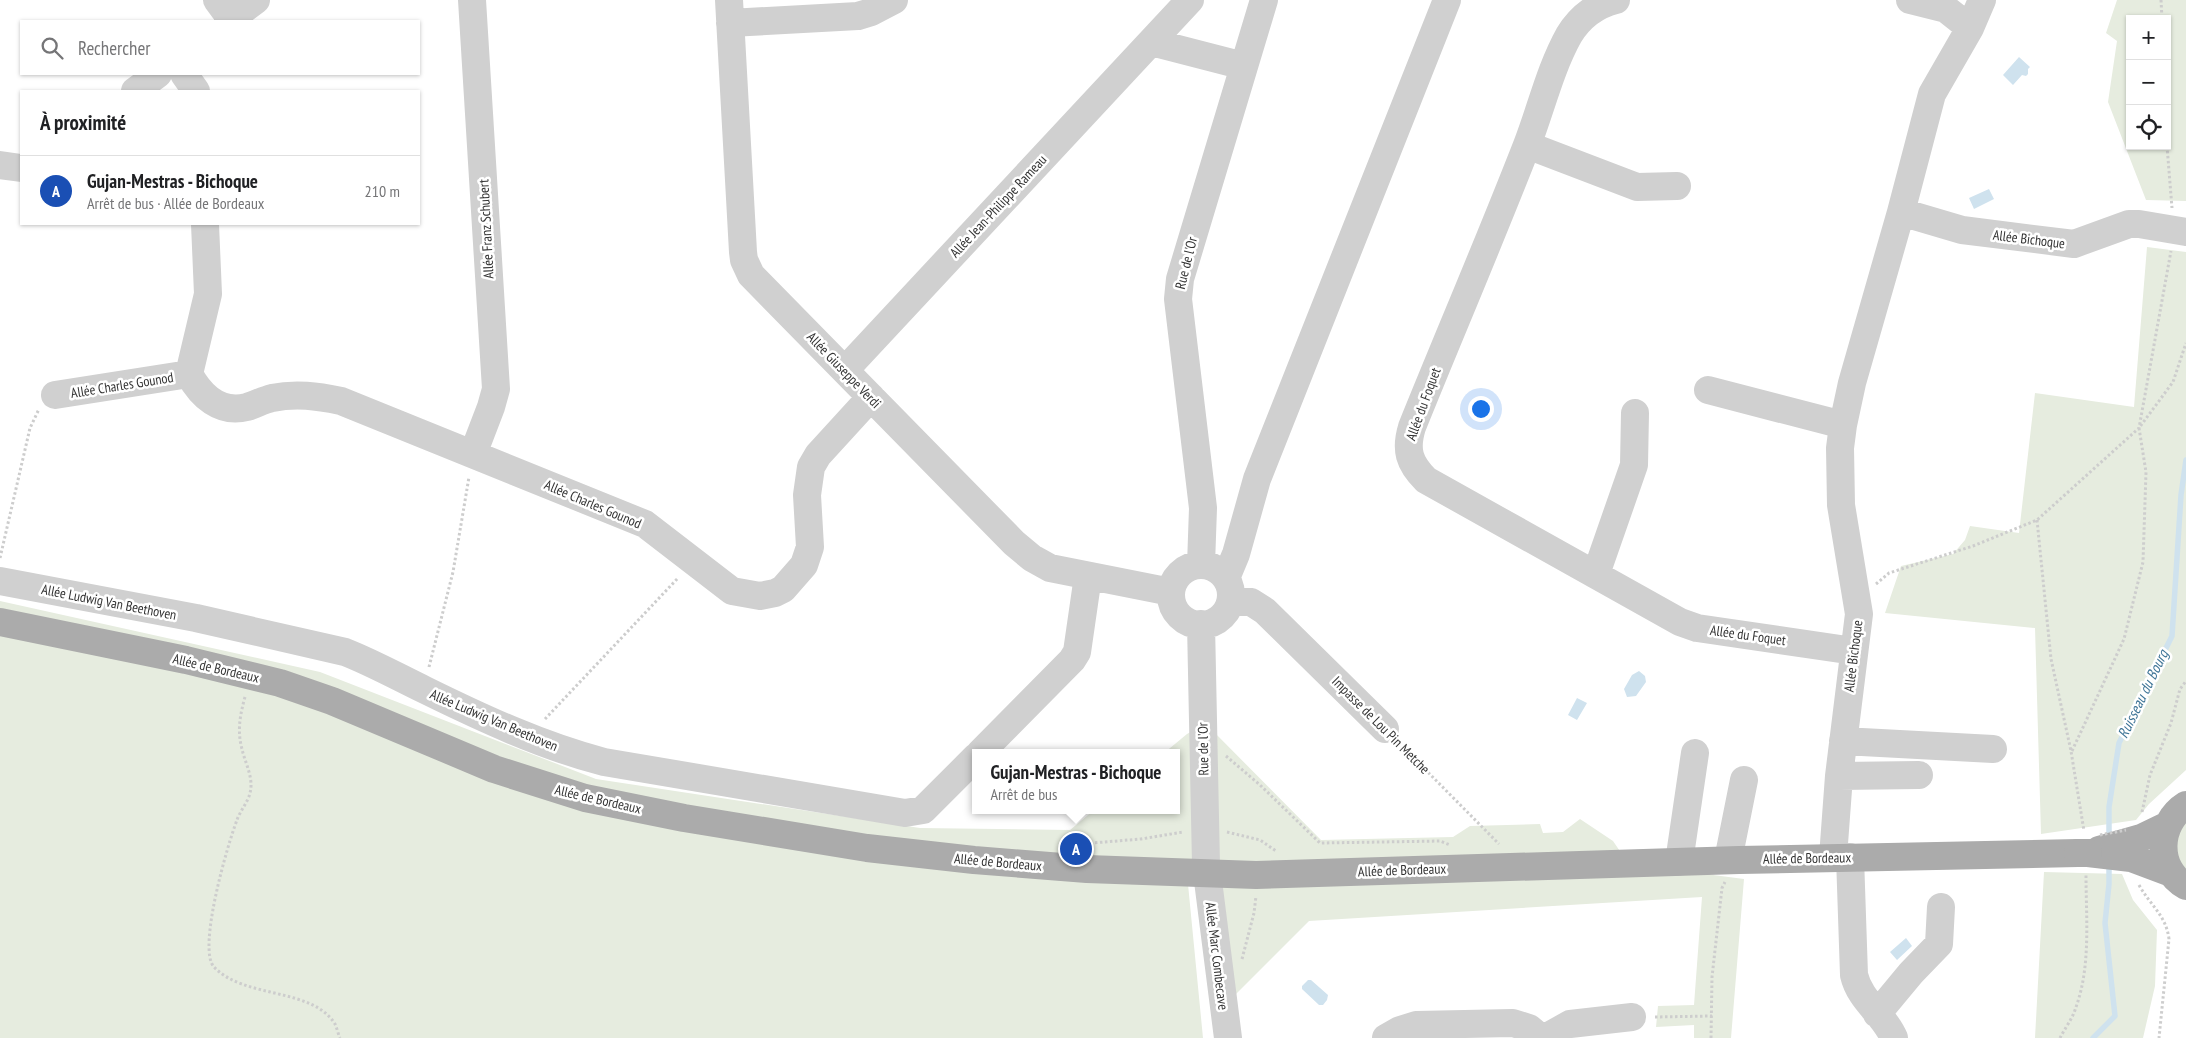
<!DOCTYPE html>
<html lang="fr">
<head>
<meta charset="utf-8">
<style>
	:root { --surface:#fff; --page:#f2f2f2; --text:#202124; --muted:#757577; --line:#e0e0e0; --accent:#7c3aed }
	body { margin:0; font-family:"PT Sans Narrow",sans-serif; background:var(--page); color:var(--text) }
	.controls { position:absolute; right:15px; top:15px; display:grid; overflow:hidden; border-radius:0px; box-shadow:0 1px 4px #0004 }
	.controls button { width:45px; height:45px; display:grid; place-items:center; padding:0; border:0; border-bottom:1px solid var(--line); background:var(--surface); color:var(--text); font:25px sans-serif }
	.you { position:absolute; left:1480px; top:408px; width:18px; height:18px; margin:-12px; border:4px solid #fff; border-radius:50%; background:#1a73e8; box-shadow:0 0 0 8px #1a73e833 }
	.badge { display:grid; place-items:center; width:32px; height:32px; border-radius:50%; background:var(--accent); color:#fff; font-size:16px; font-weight:700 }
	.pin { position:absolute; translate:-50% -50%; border:2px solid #fff; box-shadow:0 1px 5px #0006 }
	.popup { position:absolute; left:972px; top:749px; width:208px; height:65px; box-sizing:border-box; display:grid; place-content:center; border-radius:0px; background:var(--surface); filter:drop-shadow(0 1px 4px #0005); font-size:16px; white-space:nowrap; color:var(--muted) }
	.popup b { font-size:19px; color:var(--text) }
	.popup::after { content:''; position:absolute; left:50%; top:100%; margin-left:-10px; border:10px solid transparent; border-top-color:var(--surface) }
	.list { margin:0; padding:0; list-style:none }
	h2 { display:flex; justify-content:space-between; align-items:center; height:65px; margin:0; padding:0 20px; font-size:21px }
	h2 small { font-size:16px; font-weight:400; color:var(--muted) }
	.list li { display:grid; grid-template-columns:32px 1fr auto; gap:15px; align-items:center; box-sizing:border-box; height:70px; padding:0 20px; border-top:1px solid var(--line) }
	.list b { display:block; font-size:19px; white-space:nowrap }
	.list p { margin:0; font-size:16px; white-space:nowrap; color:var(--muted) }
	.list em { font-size:16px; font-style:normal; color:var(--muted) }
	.icon { flex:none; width:28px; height:28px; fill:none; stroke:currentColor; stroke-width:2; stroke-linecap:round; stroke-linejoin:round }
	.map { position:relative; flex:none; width:2186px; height:1038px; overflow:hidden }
	.search { position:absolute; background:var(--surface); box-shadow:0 1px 4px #0004; left:20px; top:20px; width:400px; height:55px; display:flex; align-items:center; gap:12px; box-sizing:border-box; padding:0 18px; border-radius:0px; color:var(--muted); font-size:19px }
	.panel { position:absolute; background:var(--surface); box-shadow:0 1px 4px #0004; left:20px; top:90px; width:400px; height:135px; border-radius:0px }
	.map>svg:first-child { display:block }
	.green { fill:#e6ecdf; fill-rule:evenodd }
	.water { fill:#cfe2ee }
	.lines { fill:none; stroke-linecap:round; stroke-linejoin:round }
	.stream { stroke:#cfe2ee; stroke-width:5.5 }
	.path { stroke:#cdcdcd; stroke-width:3; stroke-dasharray:2.5 2.5; stroke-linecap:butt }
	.minor { stroke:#d0d0d0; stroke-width:28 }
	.major { stroke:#ababab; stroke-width:28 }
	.path-bridge { stroke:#cdcdcd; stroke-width:3; stroke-dasharray:2.5 2.5; stroke-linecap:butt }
	.major-bridge { stroke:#ababab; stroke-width:28 }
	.labels { text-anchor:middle; stroke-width:5; stroke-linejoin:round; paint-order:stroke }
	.street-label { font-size:14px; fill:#333; stroke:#fff }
	.water-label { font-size:15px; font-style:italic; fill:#3f7597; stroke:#fff }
</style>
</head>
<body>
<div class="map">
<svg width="2186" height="1038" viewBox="0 0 2186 1038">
	<rect width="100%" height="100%" fill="#fff"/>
	<path class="green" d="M2117,0H2186V201L2146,200L2108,102L2117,41L2106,33ZM2130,19H2167V146H2130Z
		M2147,247L2186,252V770L2149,804L2136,820L2041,834L2035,628L1885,613L1901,566L1953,554L1965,540L1970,526L2019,533L2035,393L2134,407Z
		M0,601L320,672L596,779L920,828L1070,830L1094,810H1176V753H1164L1187,734L1203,725L1210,728L1321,840L1453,837L1470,826L1540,824L1543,833L1563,832L1580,819L1613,841L1628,863L1187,874L1203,1038H0Z
		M2186,817V877L2174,862V832Z
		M1690,872L1744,879L1731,1038H1694V1025L1656,1027L1658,1006L1694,1005L1702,897L1309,921L1233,997L1218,884Z
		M2044,872L2122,874L2133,900L2157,930L2155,986L2143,1038H2035Z"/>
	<path class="water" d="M2019,57L2030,67L2028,69V74L2026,76L2022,75L2013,85L2003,75Z
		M1989,189L1994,199L1974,209L1969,198Z
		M1639,671L1645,676L1646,682L1636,696L1627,697L1624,689L1632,675Z
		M1577,698L1587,703L1577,720L1568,715Z
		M1906,938L1912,946L1897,960L1890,952Z
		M1308,980H1311L1328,995L1327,1000L1323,1005H1319L1302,989V986Z"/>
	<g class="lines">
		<path class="stream" d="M2109,839V807L2119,743L2172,636L2181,495L2186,460
			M2093,1038L2115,1016L2105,923L2109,884V863"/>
		<path class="path" d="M2161,0L2162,19
			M2167,146L2172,208
			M2037,520L2051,659L2071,751L2084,831
			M0,558L30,428L39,409
			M1876,584L1889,573L1973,546L2037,520L2139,428L2171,251
			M429,667L453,572L469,477
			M245,697C240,715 237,731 242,749C245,763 254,778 250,793C248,802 240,811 237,820C228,843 197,949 214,967C244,999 312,987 335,1024C337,1028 338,1034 340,1038
			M545,719L678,578
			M1400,744L1499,844
			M2072,751L2124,639L2143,562L2146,472L2139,428L2173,382L2186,343
			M1226,756L1260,785L1320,843L1440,841L1450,845
			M2142,812L2150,775L2171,723L2180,689L2186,681
			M1227,832L1260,840L1276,851
			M1080,844L1141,839L1183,832
			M2139,885C2150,905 2166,915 2169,939L2159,1038
			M1242,959L1254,913L1256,896
			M1655,1017L1712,1016
			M1711,1038L1712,977L1722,888L1725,882
			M2060,1038C2065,1028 2073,1018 2076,1007C2091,966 2086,917 2086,875"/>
		<path class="minor" d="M217,0L231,19
			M472,0L496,389L491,407L473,454
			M729,0L743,252L744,260L751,275L1014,543L1032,558L1050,568L1171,592
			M1616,0C1596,5 1580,17 1569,35C1550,69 1541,109 1527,145C1490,240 1450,333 1412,427C1405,450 1409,463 1426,480L1680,622L1697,628L1854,651
			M1910,0L1946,9L1970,28
			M228,21L256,0
			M730,23L858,16L871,12L894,0
			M1151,42L1244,66
			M184,74L196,91
			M135,91L158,74
			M1527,145L1637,187L1677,186
			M0,165L21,168
			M1901,212L1962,230L2074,244L2129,224H2139L2186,232
			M205,224L208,294L189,374C201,396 220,414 247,407C256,404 264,400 272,398C296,393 317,396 341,401L645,524L732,591L760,596L775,593L783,589L804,565L810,547L807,495L811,467L818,455L871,397
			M845,370L1190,0
			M1708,390L1843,425
			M55,395L189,374
			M1201,565L1203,508L1178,299L1180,279L1264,0
			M1171 595a30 30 0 1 1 60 0a30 30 0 1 1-60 0Z
			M1596,574L1634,465L1635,413
			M1226,578L1236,554L1257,479L1447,0
			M0,581L196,618L345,652C373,663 398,677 425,690C482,718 542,746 604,762L905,813L923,810L976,757
			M1231,600L1251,602L1265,611L1385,729
			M1201,624L1206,865L1228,1038
			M1843,741L1993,749
			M980,753L1072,660L1077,652L1088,576
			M1839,776L1919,775
			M1833,857L1839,776L1859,614L1841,505L1840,448L1843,425L1852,383L1901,212L1932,94L1970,28L1982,0
			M1850,857L1854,975C1860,1001 1884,1014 1894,1038
			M1728,860L1744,780
			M1679,862L1695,753
			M1877,1014L1911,973L1939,944L1941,907
			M1386,1038L1400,1030L1416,1025L1513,1023L1529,1028L1541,1038
			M1545,1038L1570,1024L1632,1017"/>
		<path class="major" d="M0,622L186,660L280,683L332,701L494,769L585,798L684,818L867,848L974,860L1087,869L1256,875L1739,860L2078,853
			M2186,805C2157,823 2155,869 2186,886
			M2099,850L2141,838L2168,825
			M2088,853L2131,858L2171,873"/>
		<path class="path-bridge" d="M2100,835L2126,830"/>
		<path class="major-bridge" d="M2078,853H2088"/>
	</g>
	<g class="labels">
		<g class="street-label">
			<text transform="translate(998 206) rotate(-47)" y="5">Allée Jean-Philippe Rameau</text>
			<text transform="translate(486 229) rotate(-93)" y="5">Allée Franz Schubert</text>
			<text transform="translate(2029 239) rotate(7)" y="5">Allée Bichoque</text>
			<text transform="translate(1186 263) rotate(-76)" y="5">Rue de l'Or</text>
			<text transform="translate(844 370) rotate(46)" y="5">Allée Giuseppe Verdi</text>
			<text transform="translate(122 385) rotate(-9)" y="5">Allée Charles Gounod</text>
			<text transform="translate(1423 404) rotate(-70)" y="5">Allée du Foquet</text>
			<text transform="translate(593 504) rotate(23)" y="5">Allée Charles Gounod</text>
			<text transform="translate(109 602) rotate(11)" y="5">Allée Ludwig Van Beethoven</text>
			<text transform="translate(1748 635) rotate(8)" y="5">Allée du Foquet</text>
			<text transform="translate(1853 656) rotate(-83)" y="5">Allée Bichoque</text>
			<text transform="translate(216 668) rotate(13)" y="5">Allée de Bordeaux</text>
			<text transform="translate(494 720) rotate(23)" y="5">Allée Ludwig Van Beethoven</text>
			<text transform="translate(1381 725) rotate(45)" y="5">Impasse de Lou Pin Metche</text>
			<text transform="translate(1203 749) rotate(-91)" y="5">Rue de l'Or</text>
			<text transform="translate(598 799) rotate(13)" y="5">Allée de Bordeaux</text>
			<text transform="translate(1807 858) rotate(-1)" y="5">Allée de Bordeaux</text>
			<text transform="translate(998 862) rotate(5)" y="5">Allée de Bordeaux</text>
			<text transform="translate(1402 870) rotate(-2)" y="5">Allée de Bordeaux</text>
			<text transform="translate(1217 956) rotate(83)" y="5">Allée Marc Combecave</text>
		</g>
		<g class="water-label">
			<text transform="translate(2143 694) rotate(-64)" y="5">Ruisseau du Bourg</text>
		</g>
	</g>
</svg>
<div class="controls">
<button>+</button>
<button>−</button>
<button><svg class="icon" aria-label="locate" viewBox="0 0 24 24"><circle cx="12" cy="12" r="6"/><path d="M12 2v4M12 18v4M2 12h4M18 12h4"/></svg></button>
</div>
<div class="you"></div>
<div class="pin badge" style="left:1076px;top:849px;background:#1a4fb4">A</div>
<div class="popup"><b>Gujan-Mestras - Bichoque</b>Arrêt de bus</div>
<div class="search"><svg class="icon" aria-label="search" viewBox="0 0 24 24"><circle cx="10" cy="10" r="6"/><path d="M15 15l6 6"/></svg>Rechercher</div>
<section class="panel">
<h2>À proximité<small></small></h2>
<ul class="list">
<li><span class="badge" style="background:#1a4fb4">A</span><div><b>Gujan-Mestras - Bichoque</b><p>Arrêt de bus · Allée de Bordeaux</p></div><em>210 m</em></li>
</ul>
</section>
</div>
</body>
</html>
